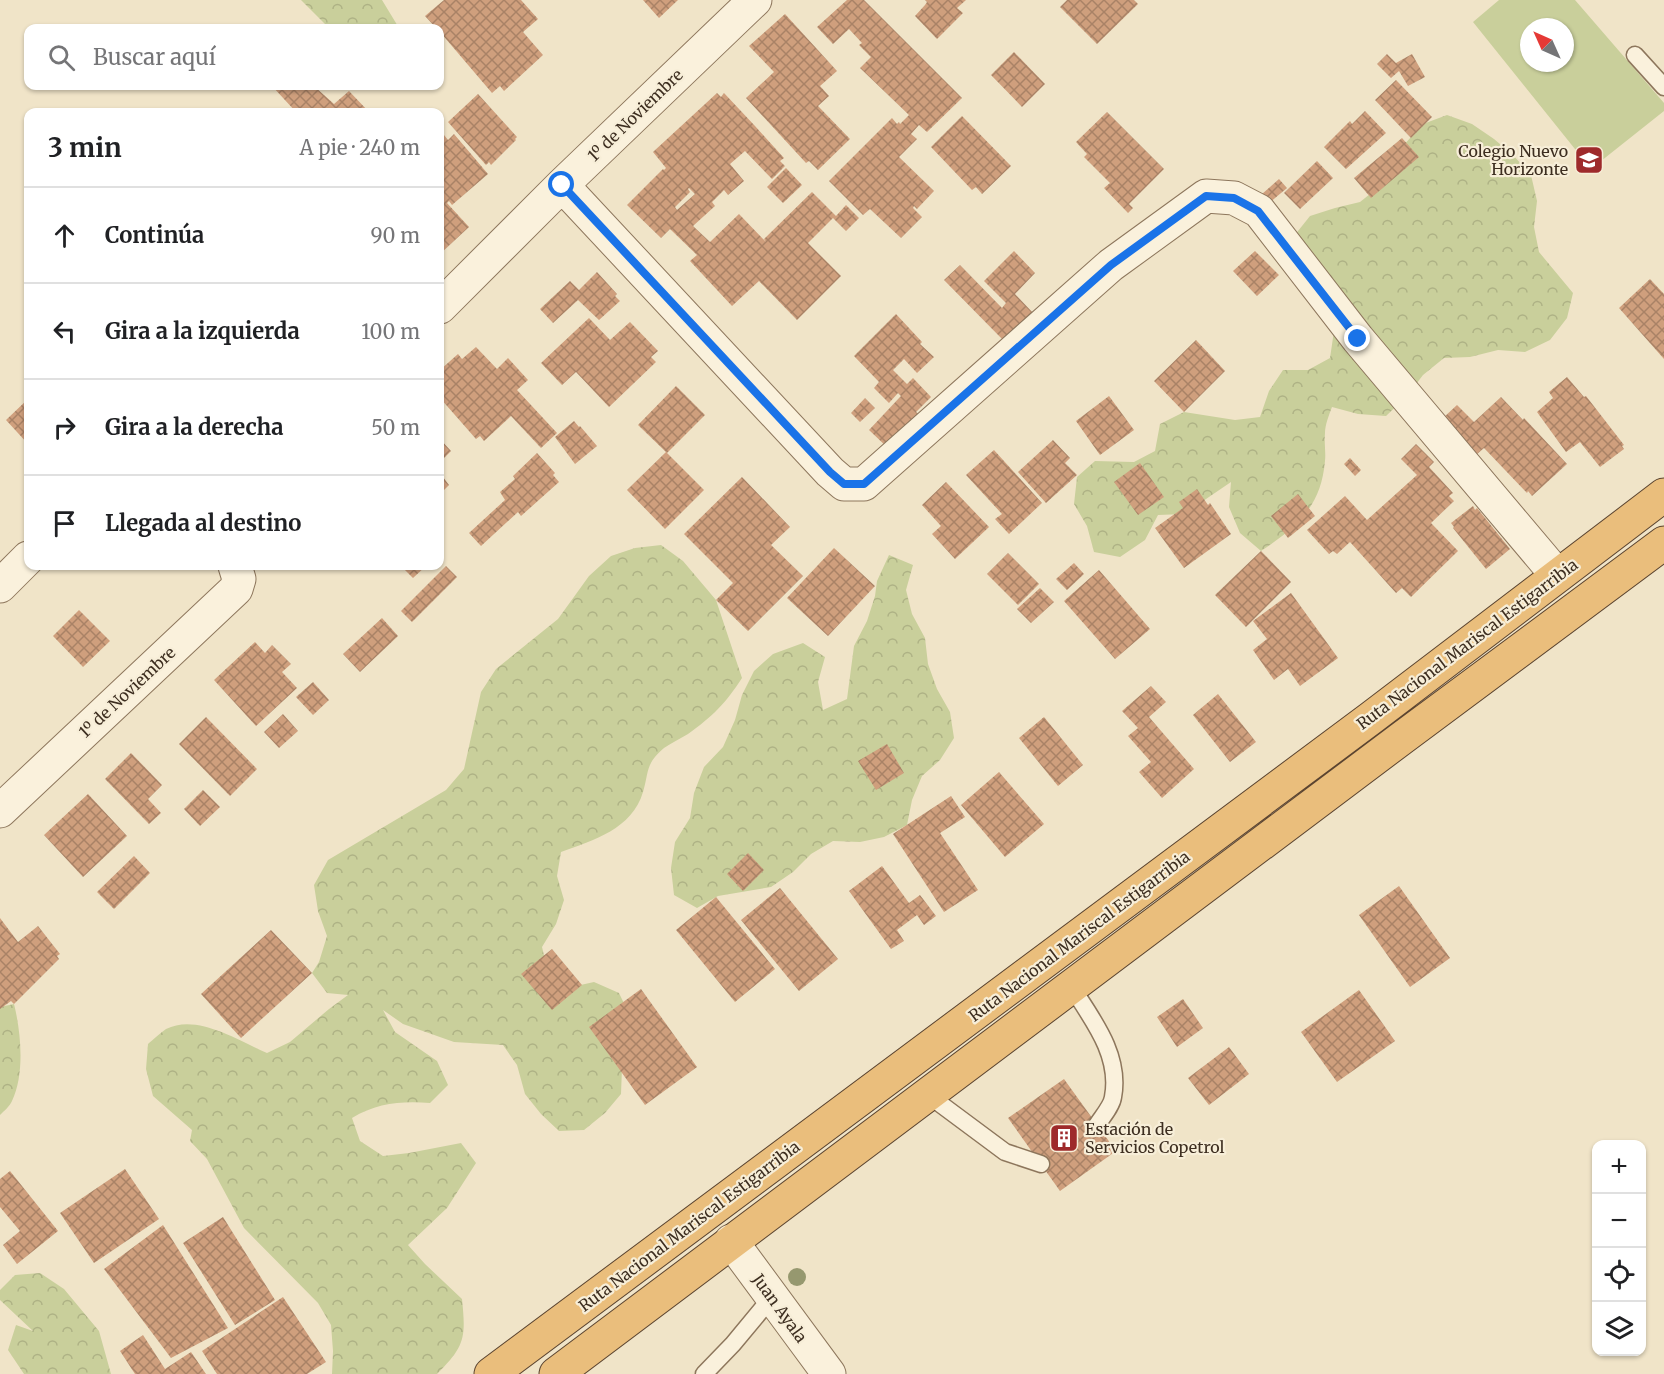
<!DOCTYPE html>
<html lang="es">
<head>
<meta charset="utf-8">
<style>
	:root { --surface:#fff; --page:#f6f6f6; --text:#202124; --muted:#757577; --line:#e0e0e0 }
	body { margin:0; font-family:Merriweather,serif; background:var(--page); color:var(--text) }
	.controls { position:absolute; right:18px; bottom:18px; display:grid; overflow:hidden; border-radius:12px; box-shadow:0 2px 4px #0004 }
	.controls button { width:54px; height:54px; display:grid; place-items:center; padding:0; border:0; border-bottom:2px solid var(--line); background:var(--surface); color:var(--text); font:30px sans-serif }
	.compass { position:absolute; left:1520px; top:18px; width:54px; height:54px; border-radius:50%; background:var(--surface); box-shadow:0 2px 4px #0004; rotate:315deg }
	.stop { position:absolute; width:18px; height:18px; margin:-14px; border:4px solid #1a73e8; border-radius:50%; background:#fff }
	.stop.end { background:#1a73e8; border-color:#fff; box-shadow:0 2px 6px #0008 }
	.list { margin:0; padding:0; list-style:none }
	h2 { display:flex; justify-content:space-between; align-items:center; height:78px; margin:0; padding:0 24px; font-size:26px }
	h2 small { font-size:20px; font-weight:400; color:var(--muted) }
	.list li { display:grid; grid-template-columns:39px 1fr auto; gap:18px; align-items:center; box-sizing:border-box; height:96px; padding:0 24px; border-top:2px solid var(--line) }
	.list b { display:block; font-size:22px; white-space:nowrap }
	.list em { font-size:20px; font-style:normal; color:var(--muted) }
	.icon { flex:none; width:33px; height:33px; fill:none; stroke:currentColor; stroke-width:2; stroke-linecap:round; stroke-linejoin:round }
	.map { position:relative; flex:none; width:1664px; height:1374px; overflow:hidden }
	.search { position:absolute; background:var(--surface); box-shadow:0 2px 4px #0004; left:24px; top:24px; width:420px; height:66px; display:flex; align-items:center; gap:15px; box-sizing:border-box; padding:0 21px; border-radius:12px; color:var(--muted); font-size:22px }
	.panel { position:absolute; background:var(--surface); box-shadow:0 2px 4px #0004; left:24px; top:108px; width:420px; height:462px; border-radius:12px }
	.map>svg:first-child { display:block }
	.forest { fill:url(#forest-crowns) }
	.garden { fill:#c9cf9b; fill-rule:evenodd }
	.building { fill:url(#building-cross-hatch); fill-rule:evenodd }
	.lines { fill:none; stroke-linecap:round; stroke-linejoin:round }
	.service-casing { stroke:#8d765c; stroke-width:19 }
	.minor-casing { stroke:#8d765c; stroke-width:35 }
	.trunk-casing { stroke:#5b4430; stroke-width:35 }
	.service { stroke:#faf1dc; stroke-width:16 }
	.minor { stroke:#faf1dc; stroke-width:33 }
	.trunk { stroke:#eabe7c; stroke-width:33 }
	.tree { fill:#96986f }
	.route { stroke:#1a73e8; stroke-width:8 }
	.labels { text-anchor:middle; stroke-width:4.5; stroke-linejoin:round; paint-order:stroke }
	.street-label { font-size:16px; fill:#3d2e20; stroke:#f7eed8 }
	.poi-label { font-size:16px; fill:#3d2e20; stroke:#f7eed8; text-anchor:end }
</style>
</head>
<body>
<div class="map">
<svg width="1664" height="1374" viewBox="0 0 1664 1374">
	<defs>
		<pattern id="forest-crowns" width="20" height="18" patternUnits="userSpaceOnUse" patternTransform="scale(1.5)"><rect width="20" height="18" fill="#c9cf9b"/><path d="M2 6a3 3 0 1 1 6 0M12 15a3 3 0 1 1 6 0" fill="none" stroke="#aeb285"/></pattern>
		<pattern id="building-cross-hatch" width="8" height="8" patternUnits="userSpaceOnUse" patternTransform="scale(1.5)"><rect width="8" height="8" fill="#cf9f7d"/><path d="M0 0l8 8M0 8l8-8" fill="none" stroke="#a98266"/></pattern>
	</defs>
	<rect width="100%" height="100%" fill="#f0e4c8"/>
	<path class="forest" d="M301,0H382L399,28H329Z
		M1447,115L1472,124L1494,139L1513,155L1531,175L1537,201L1534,227L1539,252L1573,293L1567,318L1550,340L1525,352L1498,350L1470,357L1444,358L1423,375L1407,396L1386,416L1358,414L1332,407C1329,415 1325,425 1325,433C1324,443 1326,452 1325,461C1321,507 1297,527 1261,551L1240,533L1229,507L1231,482L1184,514L1158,515L1145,540L1120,557L1094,552L1087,526L1074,504L1077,477L1095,461L1134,462L1155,451L1160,424L1184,412L1235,420L1260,417L1269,391L1283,370H1308L1330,358L1334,331L1294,236L1310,216L1335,208L1360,202L1380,186L1389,161L1423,124Z
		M661,545L683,561L716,600L742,678C725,704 713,716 688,734C680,739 671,743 664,748C645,764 649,772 643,792C632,829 594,840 561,852L557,876L564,900L556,924L542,947L548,972L567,988L594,982L619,993L630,1016L622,1068L621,1094L605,1113L584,1130L559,1131L541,1114L525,1094L517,1065L503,1045L454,1042L403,1024L383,1010L395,1032L437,1061L448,1085L430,1103C401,1101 377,1103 352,1118L360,1141L383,1156L409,1153L461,1143L476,1163L447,1208L408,1245L425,1264L462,1299C466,1338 465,1346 437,1374H332L333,1351L331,1325L318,1303L244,1228L207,1159L190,1141L192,1130L153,1096L146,1069L148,1044C153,1040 160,1033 166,1029C197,1013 239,1041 267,1053L290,1042L329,1009L348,995L327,993L312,973L319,962L327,936L318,911L314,885L328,860L446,790L464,769L481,692L496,669L558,619L589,576L611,556L635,548Z
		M889,555L913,565L906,590L912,614L925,638L928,664L937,689L950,712L954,738L940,760L922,776L912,800L907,825L884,837L860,842L833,841L811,854L793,872L771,887L718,896L697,908L674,895L671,868L675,842L690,818L694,793L704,767L723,747L735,720L742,695L754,671L773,654L803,643L825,657L818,682L823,710L847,699L854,646L867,621L875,596L877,581Z
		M14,1004C21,1032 25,1074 12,1101C10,1106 4,1111 0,1115V1007Z
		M40,1273L64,1289L99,1331L111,1374H24L8,1350L16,1325L33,1331L0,1300V1290L15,1275Z"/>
	<path class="garden" d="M1499,0H1575L1664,103V111L1591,169L1473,22ZM1529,27H1565V63H1529Z"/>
	<path class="building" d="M444,0H521L538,19L523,32L543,55L504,91L500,86L492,93L440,32V28H436L425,16Z
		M643,0H678L659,18Z
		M847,0H864L962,98L927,132L919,125L911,134L917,139L899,157L934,191L917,209L914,206L913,208L922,217L901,238L870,209L863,215L829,181L892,118L897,124L899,122L900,124L909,115L860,68L871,57L859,45L862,43L849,29L833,44L817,27Z
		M925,0H966L957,8L963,13L937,39L915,16L925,5L927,2Z
		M1067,0H1134L1138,4L1097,44L1060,7Z
		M785,14L837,71L820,86L829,96L818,106L850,139L818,170L809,161L806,163L746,98L774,72L749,46Z
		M1014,52L1045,84L1022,107L991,75Z
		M1387,54L1396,63L1412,54L1425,77L1408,86L1399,71L1391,78L1377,64Z
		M1396,80L1432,117L1411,138L1375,100Z
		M272,86H314L334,104L349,91L369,112H333L330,109L327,112H296Z
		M717,93L721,97L724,93L755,126L784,158L780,161L785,166L772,179L745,151L730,164L744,181L728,195L724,190L712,202L715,206L693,226L710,242L739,214L766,242L764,239L812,192L836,216L846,205L859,218L846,231L833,218L808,243L841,276L797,320L759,281L732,306L690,261L697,255L670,229L661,238L627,205L663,169L664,170L666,168L653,152ZM689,188L695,194L677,210L675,207L690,192L688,189Z
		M478,94L517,137L515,139L516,140L491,165L489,162L486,165L448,122Z
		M1365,111L1386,133L1346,169L1324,147L1350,121L1352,124Z
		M1107,112L1164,169L1129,204L1133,208L1128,213L1104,188L1110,183L1084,157L1087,154L1076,142Z
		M962,116L1011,166L982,194L976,187L972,190L931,147Z
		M440,130L448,140L454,134L488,174L452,205L449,201L447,203L469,227L440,254Z
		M1402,138L1419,157L1371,198L1354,178Z
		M1317,161L1333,178L1300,209L1284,193Z
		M786,168L802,185L783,203L767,187Z
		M1279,179L1287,188L1269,203L1262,194Z
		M1014,251L1035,273L1015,294L1034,314L1004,341L944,280L960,265L1002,308L1006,303L984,281Z
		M1255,251L1279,275L1257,296L1233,271Z
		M597,272L617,294L615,296L620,301L599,320L578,300L553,323L540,309L570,281L579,290Z
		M1650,279L1664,294V359L1619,308Z
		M896,314L922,342L920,344L934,357L917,373L904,359L893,370L907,384L913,378L931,397L916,412L921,416L889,449L869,430L901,396L898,393L889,403L874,388L879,382L854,356Z
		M589,318L610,340L630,322L658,351L651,357L656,362L609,407L576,372L562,385L541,363Z
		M1196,340L1225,371L1184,412L1154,381Z
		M476,347L497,369L508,358L528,380L517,390L557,433L541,448L511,416L484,441L480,436L476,439L440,398V370L458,354L462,359Z
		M1567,377L1584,397L1586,396L1624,445L1622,446L1624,449L1600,467L1580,442L1566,452L1537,412L1553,398L1549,392Z
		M676,386L705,415L667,453L704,490L665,529L627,490L666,452L638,425Z
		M1109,396L1134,430L1100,455L1076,421Z
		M1501,397L1523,420L1524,418L1567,464L1532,496L1528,491L1527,493L1484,448L1476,455L1442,419L1457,405L1474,422Z
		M865,398L875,408L860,422L851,413Z
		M28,399V444L6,420Z
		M574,421L579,427L580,426L597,446L575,464L555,437Z
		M440,439L451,451L440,462Z
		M1053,440L1070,458L1065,463L1077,475L1046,503L1018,472Z
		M1416,444L1434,462L1429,467L1453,493L1449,496L1454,501L1431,523L1458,551L1411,597L1402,588L1396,593L1350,542L1337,554L1333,551L1329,554L1307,530L1345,496L1367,520L1417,475L1401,459Z
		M994,450L1042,503L1009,534L995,519L1002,514L966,475Z
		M537,453L555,473L553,475L559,482L521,516L518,512L481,546L469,533L505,500L500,492L515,479L513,476Z
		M1350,458L1361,470L1355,476L1344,464Z
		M1140,463L1164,497L1138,515L1114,482Z
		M440,473L449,485L440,494Z
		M742,477L790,527L771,545L803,576L748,631L716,600L733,583L684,534Z
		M946,482L989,527L955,559L932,534L941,526L922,505Z
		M1197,489L1208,505L1210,503L1231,534L1184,568L1155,528L1183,508L1179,502Z
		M1298,494L1315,516L1288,538L1271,516Z
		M1473,506L1475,510L1477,508L1510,549L1486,569L1453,528L1454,527L1451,523Z
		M834,548L875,586L828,636L787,598Z
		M1261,551L1291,582L1246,627L1215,595Z
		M1008,553L1039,584L1018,605L987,574Z
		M1074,563L1084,574L1067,590L1056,579Z
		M401,566H426L413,578Z
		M446,566L457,577L412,622L401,611Z
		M1099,570L1150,629L1115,659L1064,601Z
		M1040,588L1054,602L1031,623L1017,609Z
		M1291,593L1338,658L1300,686L1288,669L1274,680L1253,650L1267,639L1253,621Z
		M79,610L110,641L83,667L53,636Z
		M382,618L398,636L360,672L343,654Z
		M255,642L265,653L272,645L291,664L282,672L297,688L256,726L214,680Z
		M313,682L329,700L313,715L296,697Z
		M1151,686L1166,702L1149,717L1194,769L1162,798L1139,772L1151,762L1128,736L1138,728L1122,711Z
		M1218,694L1256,742L1230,762L1193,715Z
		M283,714L298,731L279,748L264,732Z
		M206,717L257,769L230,796L179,744Z
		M1044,717L1083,765L1058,786L1019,738Z
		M887,744L904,773L876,790L858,761Z
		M131,753L162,785L148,799L161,813L149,824L105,779Z
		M999,772L1044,824L1005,857L961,805Z
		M203,790L220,807L200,826L184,809Z
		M88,794L127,836L83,877L44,835Z
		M951,796L965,817L940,833L978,890L944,912L893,834Z
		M748,853L764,870L743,891L727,874Z
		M134,856L150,873L114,909L97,892Z
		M882,866L909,903L920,895L936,916L924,925L917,915L897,930L904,941L891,949L849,891Z
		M1399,886L1450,958L1410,987L1359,915Z
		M780,888L838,959L799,991L741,920Z
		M716,897L775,969L735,1002L676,930Z
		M0,918L18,942L38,926L60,954L57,956L59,959L14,1004L11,1001L0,1009Z
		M271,930L312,973L241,1038L201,994Z
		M552,949L582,985L552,1010L521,974Z
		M641,989L697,1067L645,1105L589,1027Z
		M1359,990L1395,1041L1337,1082L1301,1032Z
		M1183,999L1203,1028L1177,1047L1157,1017Z
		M1229,1047L1249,1074L1209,1105L1188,1078Z
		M1064,1079L1116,1151L1060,1191L1008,1118Z
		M125,1169L159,1219L94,1263L60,1213Z
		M10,1171L58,1231L17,1264L3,1245L20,1231L0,1207V1179Z
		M223,1217L275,1300L235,1325L183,1243Z
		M163,1225L228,1328L171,1358L104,1269Z
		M283,1297L326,1362L307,1374H217L202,1351Z
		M143,1335L165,1369L191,1352L206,1374H135L120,1351Z"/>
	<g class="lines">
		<g class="service-casing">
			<path id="service" d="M1635,55L1664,87
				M1071,986C1092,1019 1121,1055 1113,1097C1112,1106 1102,1117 1097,1125
				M927,1094L1005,1152L1041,1164
				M704,1374L733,1344L772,1297"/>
		</g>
		<g class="minor-casing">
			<path id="minor" d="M562,185L830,472L844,484H864L1111,265L1206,196L1234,198L1259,211L1358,339L1557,575
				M440,307L562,185L755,0
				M0,586L28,558
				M0,811L236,589L239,579L235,566
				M731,1241L829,1374"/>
		</g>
		<g class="trunk-casing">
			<path id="trunk" d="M491,1374L1371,718L1664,495
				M556,1374L1402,738L1664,543"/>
		</g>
		<use href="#service" class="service"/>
		<use href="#minor" class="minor"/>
		<use href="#trunk" class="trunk"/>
	</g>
	<circle class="tree" cx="797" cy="1277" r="9"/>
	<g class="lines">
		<path class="route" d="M562,185L830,472L844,484H864L1111,265L1206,196L1234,198L1258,211L1358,339"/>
	</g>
	<defs>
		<g id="university-square" transform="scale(1.5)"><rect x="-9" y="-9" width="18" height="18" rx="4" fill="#9e2a2b" stroke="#f7eed8"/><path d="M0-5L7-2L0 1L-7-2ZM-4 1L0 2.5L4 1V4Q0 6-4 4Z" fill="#fff"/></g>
		<g id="building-square" transform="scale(1.5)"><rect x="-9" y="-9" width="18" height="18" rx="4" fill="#9e2a2b" stroke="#f7eed8"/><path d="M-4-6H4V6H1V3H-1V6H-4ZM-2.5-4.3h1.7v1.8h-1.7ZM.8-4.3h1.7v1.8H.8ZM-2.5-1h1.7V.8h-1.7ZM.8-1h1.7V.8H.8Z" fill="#fff"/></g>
	</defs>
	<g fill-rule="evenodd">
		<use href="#university-square" x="1589" y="160"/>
		<use href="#building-square" x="1064" y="1138"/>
	</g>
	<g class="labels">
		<g class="street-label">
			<text transform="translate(635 115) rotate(-44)" y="6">1º de Noviembre</text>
			<text transform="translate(1467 644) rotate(-37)" y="6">Ruta Nacional Mariscal Estigarribia</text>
			<text transform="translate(127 692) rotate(-43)" y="6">1º de Noviembre</text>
			<text transform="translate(1079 936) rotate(-37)" y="6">Ruta Nacional Mariscal Estigarribia</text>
			<text transform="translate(689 1226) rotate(-37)" y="6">Ruta Nacional Mariscal Estigarribia</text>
			<text transform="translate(780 1308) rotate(54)" y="6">Juan Ayala</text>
		</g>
		<g class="poi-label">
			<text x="1568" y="157">Colegio Nuevo<tspan x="1568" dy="18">Horizonte</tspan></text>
			<text x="1085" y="1135" text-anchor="start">Estación de<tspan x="1085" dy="18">Servicios Copetrol</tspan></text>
		</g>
	</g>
</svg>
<div class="controls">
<button>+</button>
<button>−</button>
<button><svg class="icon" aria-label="locate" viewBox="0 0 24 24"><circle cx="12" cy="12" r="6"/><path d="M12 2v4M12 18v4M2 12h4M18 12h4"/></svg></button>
<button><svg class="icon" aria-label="layers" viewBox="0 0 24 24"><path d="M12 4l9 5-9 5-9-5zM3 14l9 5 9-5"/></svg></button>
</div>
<svg class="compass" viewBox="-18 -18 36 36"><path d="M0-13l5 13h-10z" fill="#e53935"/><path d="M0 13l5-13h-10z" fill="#757577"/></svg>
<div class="stop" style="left:562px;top:185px"></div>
<div class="stop end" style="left:1358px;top:339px"></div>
<div class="search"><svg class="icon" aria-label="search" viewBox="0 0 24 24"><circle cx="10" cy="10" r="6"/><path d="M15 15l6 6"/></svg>Buscar aquí</div>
<section class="panel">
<h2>3 min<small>A pie · 240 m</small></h2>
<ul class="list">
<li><svg class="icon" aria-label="ahead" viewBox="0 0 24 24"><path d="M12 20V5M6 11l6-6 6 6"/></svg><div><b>Continúa</b></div><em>90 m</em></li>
<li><svg class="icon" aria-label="left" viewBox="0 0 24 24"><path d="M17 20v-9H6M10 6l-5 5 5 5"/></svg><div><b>Gira a la izquierda</b></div><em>100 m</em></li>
<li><svg class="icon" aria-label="right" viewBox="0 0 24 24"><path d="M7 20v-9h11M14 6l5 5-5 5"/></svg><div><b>Gira a la derecha</b></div><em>50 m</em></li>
<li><svg class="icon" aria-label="arrive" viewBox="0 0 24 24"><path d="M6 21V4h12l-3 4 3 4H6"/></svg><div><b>Llegada al destino</b></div></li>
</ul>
</section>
</div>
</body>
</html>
